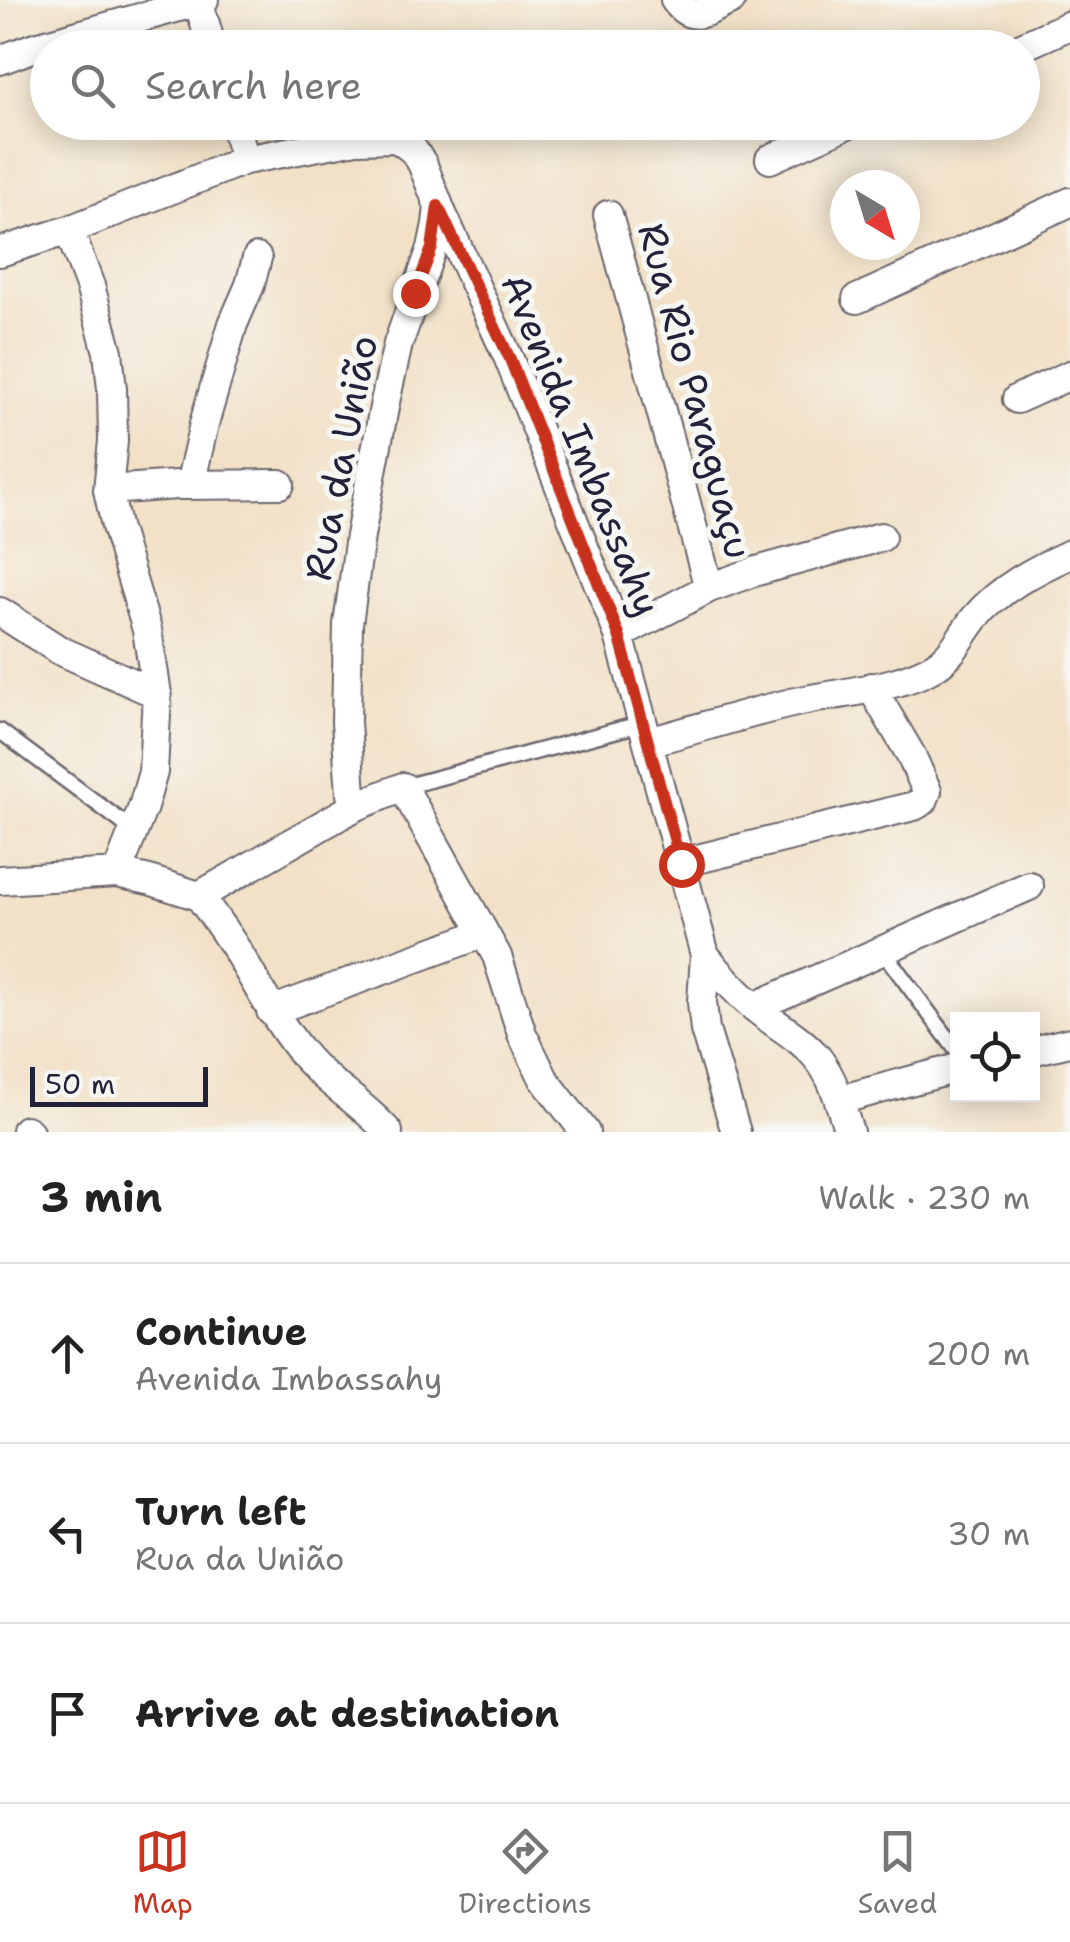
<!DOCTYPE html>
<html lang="en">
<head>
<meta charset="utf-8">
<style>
	:root { --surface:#fff; --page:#f2f2f2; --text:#222; --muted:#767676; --line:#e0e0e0; --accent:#c8321e }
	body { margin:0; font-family:"Shantell Sans",sans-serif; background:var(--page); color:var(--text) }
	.controls { position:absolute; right:30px; bottom:30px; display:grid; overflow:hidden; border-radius:0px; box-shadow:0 5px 25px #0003 }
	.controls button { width:90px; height:90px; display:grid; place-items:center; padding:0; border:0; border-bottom:2px solid var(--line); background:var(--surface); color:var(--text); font:50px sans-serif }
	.compass { position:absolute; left:830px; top:170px; width:90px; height:90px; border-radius:50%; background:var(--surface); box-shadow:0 5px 25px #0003; rotate:142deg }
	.scale { position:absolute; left:30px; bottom:25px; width:178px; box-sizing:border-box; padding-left:10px; border:5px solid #22223b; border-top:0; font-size:28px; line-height:35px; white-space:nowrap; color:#22223b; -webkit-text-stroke:8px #f6f6f2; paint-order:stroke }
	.stop { position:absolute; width:30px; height:30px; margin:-22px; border:8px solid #c8321e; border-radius:50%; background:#fff }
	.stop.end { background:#c8321e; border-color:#fff; box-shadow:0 2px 10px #0008 }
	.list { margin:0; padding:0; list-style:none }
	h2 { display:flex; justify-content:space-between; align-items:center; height:130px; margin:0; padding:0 40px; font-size:42px }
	h2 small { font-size:32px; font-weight:400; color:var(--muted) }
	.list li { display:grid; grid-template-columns:65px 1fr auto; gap:30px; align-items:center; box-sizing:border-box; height:180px; padding:0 40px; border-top:2px solid var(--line) }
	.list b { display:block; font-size:38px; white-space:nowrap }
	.list p { margin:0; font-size:32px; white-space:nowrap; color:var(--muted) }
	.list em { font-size:32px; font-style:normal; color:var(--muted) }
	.icon { flex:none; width:55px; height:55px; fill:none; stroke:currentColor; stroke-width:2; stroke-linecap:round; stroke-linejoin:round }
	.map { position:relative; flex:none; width:1070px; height:1132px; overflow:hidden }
	.search { position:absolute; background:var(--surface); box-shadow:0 5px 25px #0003; left:30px; right:30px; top:30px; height:110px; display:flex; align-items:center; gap:25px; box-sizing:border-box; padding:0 35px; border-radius:55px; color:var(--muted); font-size:38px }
	.sheet { height:670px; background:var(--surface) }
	nav { display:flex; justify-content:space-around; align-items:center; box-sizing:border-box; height:140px; border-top:2px solid var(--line); background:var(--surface); font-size:28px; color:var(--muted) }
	nav a { display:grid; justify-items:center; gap:5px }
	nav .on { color:var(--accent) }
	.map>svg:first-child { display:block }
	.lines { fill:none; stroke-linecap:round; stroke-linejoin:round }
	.lane-casing { stroke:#6b656c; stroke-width:19 }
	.street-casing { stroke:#6b656c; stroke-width:32 }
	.lane { stroke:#fff; stroke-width:14 }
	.street { stroke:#fff; stroke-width:28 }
	.route { stroke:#c8321e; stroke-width:12 }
	.labels { text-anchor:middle; stroke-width:10; stroke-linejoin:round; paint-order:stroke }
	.street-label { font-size:38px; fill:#22223b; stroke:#f6f6f2 }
</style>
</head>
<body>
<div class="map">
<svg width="1070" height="1132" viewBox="0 0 1070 1132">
	<rect width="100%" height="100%" fill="#f6f6f2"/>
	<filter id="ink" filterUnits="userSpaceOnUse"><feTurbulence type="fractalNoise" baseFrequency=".01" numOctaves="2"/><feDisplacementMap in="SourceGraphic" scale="20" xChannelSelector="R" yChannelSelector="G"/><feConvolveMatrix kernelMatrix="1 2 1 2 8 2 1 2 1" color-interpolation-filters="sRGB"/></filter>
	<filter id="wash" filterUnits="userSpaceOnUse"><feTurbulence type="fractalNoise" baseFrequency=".0048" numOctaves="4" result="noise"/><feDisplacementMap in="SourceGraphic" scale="40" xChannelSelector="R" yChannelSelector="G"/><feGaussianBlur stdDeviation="2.25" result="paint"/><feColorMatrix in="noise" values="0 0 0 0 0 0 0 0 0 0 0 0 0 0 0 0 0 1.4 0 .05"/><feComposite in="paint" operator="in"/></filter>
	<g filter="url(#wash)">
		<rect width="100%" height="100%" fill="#f2e1c7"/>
	</g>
	<g filter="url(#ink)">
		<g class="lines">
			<g class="lane-casing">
				<path id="lane" d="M0,731L134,831
					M403,787L644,723
					M882,950L958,1052"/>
			</g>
			<g class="street-casing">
				<path id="street" d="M198,0L212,48
					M675,0C692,25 708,10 731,0
					M1019,48L1070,25
					M0,60L32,48L204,0
					M234,122L245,160
					M770,159L852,122
					M439,207L509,359L619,635L705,955C719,973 735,991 753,1006C775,1025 801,1037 819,1060C835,1081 841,1107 849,1132
					M608,215L709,588
					M69,230L90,286L108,352L112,389L113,441L108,490L116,526L147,630L157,694L153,772L143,807L117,873
					M0,252L69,230L245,160L356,139L397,138L413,150L422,163L439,206L437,224L432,248L398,344L385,402L360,536L348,624L346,722L351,794L354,807
					M857,299L1070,202
					M1017,399L1070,375
					M190,485L204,424L233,324L250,285L257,258
					M108,490L177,485L280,484
					M0,612L59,650L157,694
					M619,635L709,588L757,571L881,537
					M648,742C697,729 747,713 796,702C838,693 892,689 930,669C953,657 960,637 975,618C1000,588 1035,570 1070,554
					M681,863L914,806L923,801L927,791L911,755L871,687
					M0,880L117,873L149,880L199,896L354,807L403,787L497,956L522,1034L544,1079L585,1132
					M199,896C213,915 227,934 239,954C259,988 277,1022 302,1053C327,1084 362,1102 388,1132
					M705,955L702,1002L705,1030L736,1132
					M754,1007L1029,886
					M271,1011L484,933
					M1032,1051L1070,1042
					M839,1100L958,1068
					M26,1130L29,1132"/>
			</g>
			<use href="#lane" class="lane"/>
			<use href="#street" class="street"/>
		</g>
	</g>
	<g class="lines" filter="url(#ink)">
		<path class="route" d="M415,293L432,248L438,206L510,359L619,635L681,864"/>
	</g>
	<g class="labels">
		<g class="street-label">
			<text transform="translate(695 391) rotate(75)" y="13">Rua Rio Paraguaçu</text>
			<text transform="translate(581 445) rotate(68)" y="13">Avenida Imbassahy</text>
			<text transform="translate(341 458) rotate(-79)" y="13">Rua da União</text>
		</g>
	</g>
</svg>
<div class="controls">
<button><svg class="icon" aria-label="locate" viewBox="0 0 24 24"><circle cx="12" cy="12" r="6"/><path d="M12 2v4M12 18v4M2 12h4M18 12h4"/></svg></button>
</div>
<svg class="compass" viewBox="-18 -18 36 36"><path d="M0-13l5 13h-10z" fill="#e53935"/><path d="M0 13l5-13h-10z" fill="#767676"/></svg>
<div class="scale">50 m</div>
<div class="stop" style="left:681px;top:864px"></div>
<div class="stop end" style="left:415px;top:293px"></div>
<div class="search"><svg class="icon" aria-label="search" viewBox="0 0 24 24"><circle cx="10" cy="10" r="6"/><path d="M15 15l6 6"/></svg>Search here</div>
</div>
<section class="sheet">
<h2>3 min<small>Walk · 230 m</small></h2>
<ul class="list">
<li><svg class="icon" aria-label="ahead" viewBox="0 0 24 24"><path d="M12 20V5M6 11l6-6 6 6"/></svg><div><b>Continue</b><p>Avenida Imbassahy</p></div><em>200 m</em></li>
<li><svg class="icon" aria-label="left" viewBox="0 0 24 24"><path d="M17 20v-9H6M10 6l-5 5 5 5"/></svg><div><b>Turn left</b><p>Rua da União</p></div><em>30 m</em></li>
<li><svg class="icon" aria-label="arrive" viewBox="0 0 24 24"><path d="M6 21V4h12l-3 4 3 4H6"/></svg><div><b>Arrive at destination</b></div></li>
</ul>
</section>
<nav>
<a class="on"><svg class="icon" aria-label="map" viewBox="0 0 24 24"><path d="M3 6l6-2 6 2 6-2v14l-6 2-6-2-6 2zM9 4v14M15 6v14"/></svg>Map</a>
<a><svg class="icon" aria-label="directions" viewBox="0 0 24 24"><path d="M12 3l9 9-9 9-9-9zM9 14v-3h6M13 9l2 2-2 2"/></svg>Directions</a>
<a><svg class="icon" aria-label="saved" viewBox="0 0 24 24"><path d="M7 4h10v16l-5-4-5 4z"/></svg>Saved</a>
</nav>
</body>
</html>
